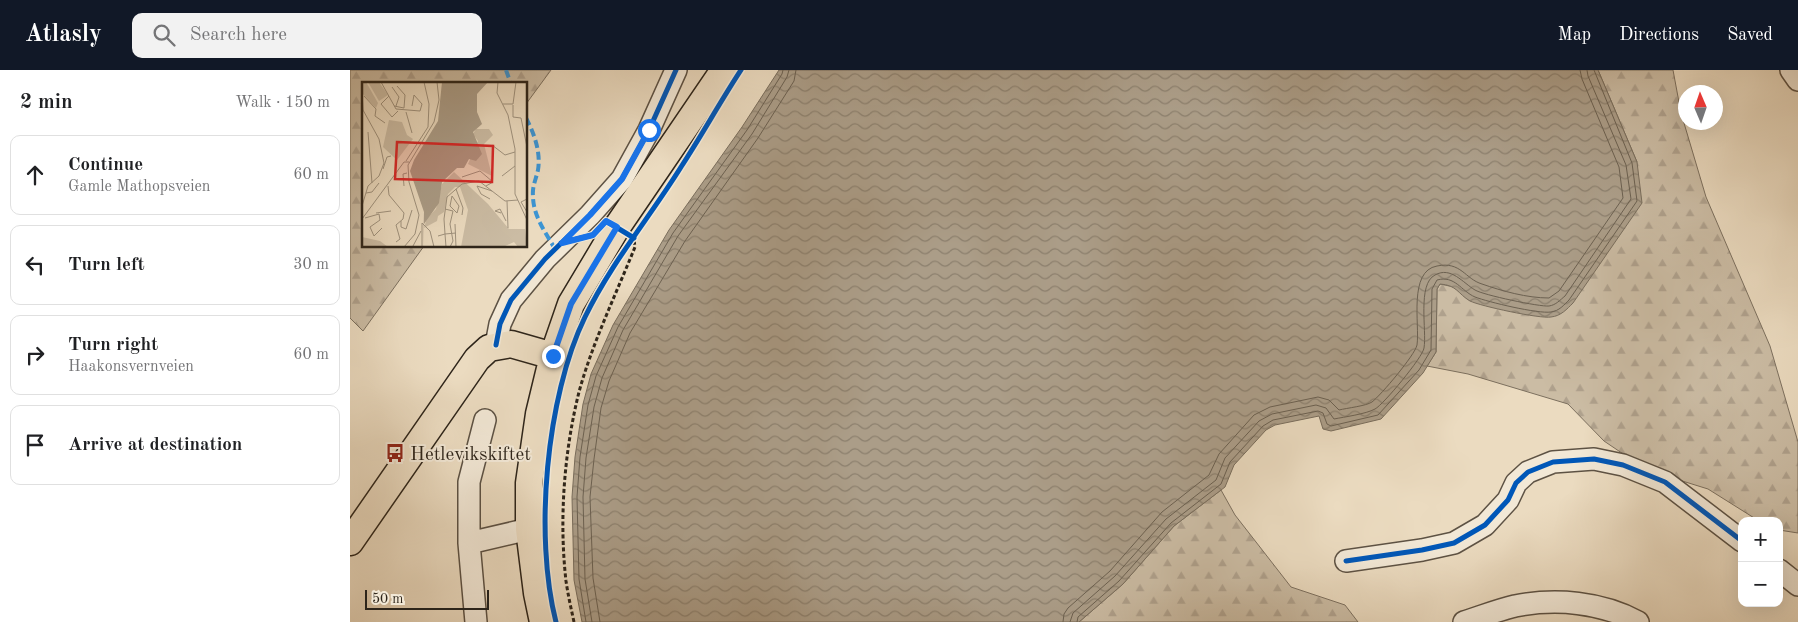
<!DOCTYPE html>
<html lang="en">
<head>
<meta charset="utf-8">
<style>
	:root { --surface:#fff; --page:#f2f2f2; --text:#202124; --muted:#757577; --line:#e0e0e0; --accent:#111827 }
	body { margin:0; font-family:"Old Standard TT",serif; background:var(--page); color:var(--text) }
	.controls { position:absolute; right:15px; bottom:15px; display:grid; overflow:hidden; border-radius:10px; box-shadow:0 5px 20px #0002 }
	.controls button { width:45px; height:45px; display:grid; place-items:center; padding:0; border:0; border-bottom:1px solid var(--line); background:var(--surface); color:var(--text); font:25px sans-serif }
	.compass { position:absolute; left:1328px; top:15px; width:45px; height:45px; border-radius:50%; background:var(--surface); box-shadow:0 5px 20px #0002; rotate:358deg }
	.scale { position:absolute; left:15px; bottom:12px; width:124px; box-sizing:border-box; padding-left:5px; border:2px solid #2e251a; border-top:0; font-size:14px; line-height:18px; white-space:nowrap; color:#2e251a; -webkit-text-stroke:4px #f2e8d6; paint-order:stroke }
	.stop { position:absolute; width:15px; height:15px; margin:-11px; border:4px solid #1a73e8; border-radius:50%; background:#fff }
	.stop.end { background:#1a73e8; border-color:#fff; box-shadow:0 1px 5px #0008 }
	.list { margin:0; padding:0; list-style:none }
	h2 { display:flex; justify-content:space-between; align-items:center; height:65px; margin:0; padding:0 20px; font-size:21px }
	h2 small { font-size:16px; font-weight:400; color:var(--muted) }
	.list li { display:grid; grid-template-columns:32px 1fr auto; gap:15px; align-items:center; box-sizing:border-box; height:80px; margin:0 10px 10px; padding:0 10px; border:1px solid var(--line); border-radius:10px }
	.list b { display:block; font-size:19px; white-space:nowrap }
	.list p { margin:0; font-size:16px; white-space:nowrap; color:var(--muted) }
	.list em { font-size:16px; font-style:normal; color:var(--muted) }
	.icon { flex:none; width:28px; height:28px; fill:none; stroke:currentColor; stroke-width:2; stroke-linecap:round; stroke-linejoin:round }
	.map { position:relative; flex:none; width:1448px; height:552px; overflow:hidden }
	header { display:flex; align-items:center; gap:30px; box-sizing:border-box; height:70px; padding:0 25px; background:var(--accent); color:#fff }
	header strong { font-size:24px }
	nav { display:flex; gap:28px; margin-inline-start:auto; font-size:18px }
	.search { width:350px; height:45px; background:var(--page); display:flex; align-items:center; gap:12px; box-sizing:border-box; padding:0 18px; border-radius:10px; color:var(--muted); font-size:19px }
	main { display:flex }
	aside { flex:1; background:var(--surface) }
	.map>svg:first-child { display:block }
	.forest { fill:url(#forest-firs); stroke:#7c705f }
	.water { fill:url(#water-waves); stroke:#796d5c }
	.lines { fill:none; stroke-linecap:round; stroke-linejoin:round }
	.shore { stroke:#6c6151; stroke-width:1 }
	.minor-casing { stroke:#5d5244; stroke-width:24 }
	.major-casing { stroke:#2e251a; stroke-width:29 }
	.path { stroke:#2e251a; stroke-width:3; stroke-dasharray:4 2.5; stroke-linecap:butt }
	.minor { stroke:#f2e8d6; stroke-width:21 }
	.major { stroke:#ebdbc0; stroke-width:26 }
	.quiet { stroke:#3c95d4; stroke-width:4; stroke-dasharray:8 4; stroke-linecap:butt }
	.cycleway-casing { stroke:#f2e8d6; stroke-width:8 }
	.cycleway { stroke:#0057b8; stroke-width:5 }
	.route { stroke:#1a73e8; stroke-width:6 }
	.labels { text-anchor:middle; stroke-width:4; stroke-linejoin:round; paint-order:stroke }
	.poi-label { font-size:19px; fill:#2e251a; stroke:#f2e8d6; text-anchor:start }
	.inset-road { fill:none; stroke:#9f927e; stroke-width:1 }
	.view { fill:#d62828; fill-opacity:0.15; stroke:#d62828; stroke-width:2.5 }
	.inset-edge { fill:none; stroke:#2e251a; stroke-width:2.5 }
</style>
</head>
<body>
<header>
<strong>Atlasly</strong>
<div class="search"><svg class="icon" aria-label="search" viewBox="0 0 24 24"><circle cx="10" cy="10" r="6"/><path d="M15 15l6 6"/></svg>Search here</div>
<nav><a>Map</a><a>Directions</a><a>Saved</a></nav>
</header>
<main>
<aside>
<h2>2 min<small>Walk · 150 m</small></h2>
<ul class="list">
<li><svg class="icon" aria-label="ahead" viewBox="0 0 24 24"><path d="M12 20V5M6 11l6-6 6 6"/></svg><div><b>Continue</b><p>Gamle Mathopsveien</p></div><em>60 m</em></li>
<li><svg class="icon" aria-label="left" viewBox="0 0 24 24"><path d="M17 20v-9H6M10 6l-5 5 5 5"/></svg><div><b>Turn left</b></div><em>30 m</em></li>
<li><svg class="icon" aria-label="right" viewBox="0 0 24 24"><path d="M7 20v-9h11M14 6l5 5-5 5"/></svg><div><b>Turn right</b><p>Haakonsvernveien</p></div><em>60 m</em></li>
<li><svg class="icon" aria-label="arrive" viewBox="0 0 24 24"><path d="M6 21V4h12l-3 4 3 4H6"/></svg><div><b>Arrive at destination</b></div></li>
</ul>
</aside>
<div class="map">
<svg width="1448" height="552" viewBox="0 0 1448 552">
	<defs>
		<pattern id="forest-firs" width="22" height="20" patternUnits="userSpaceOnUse" patternTransform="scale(1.25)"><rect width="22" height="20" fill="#cbbca4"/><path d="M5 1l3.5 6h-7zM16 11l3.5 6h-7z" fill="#afa18d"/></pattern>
		<pattern id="water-waves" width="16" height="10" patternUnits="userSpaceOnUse" patternTransform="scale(1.25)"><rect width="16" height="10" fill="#ab9d88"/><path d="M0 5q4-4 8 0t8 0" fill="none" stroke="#8c806e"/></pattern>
	</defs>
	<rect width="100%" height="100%" fill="#ebdbc0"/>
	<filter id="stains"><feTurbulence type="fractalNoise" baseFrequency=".004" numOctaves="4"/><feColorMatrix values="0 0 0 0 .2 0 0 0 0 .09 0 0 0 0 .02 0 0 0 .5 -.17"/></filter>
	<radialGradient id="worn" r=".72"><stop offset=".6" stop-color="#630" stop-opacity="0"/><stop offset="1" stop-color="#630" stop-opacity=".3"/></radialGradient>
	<path class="forest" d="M0,0H201L176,34V14H14V176H74L13,261L0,248Z
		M1248,0H1323L1331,43L1356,127L1420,276L1448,372V463L1429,460V451H1409L1358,419L1297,400L1254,371L1218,334L1118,304L1077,296L1086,282L1087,219L1090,214L1104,217L1120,231L1287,92Z
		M871,420L885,445L941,517L995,535L1008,552H729L773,514L824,456Z"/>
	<path class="water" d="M429,0H1248L1287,92L1292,133L1223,233C1217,239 1211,246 1201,247C1190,249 1130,236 1120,231C1108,224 1107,215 1090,214L1087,219L1086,282L1073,303L1031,349L981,361L973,359L969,346L925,355L916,360L884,395L875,417L824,456L773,514L729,552H232L224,510L222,427L225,387L233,334L241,304L263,255L319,160L392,57Z"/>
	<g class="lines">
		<path class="shore" d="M236,552L229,509L227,427L230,387L238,335L246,306L268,257L323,163L397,60L432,4L433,0
			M242,552L235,509L233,427L236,388L244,337L252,308L273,260L328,166L402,64L437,7L439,0
			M250,552L243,508L240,427L244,389L251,338L259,311L280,263L335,171L408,68L444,11L446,0
			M713,552L714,544L718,538L760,501L812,442L859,405L869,384L904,345L920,337L968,327L979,330L989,340C997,338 1016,336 1022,332C1031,325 1065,285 1067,275C1070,255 1058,201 1087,196C1111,191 1115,209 1132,214C1152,221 1177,228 1199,228L1209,221L1273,128L1269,97L1232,9L1230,0
			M720,552L723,543L765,506L816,449L866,410L875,388L909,351L922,344L966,335L976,338L984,349C994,347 1016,344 1025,339C1033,335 1073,287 1074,278C1077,261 1067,214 1085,205C1101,196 1113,213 1125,220C1133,225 1190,237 1199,236C1206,235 1210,230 1215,226L1281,129L1276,95L1238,6L1237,0
			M727,552L728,547L769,511L821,453L871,414L880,392L913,356L923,350L968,341L973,343L977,354L981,356L1028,345L1069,300L1081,280L1082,219L1087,210C1105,205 1111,221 1125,227C1138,232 1188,244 1201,242C1209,241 1214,235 1219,230L1287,131L1282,93L1244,0"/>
		<g class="minor-casing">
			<path id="minor" d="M1441,0L1448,10
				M146,275L150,254L161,230L195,189L240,145L272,109L299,60L326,0
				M119,473V412L135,350
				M996,491L1072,480L1104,473L1135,455L1158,430L1166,413L1178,402L1203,392L1244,389L1273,395L1315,412L1392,471
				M1429,500L1448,515
				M126,552L119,473L179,459
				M1114,552C1130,547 1148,540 1165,536C1206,528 1251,532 1288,552"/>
		</g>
		<g class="major-casing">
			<path id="major" d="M0,472L127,289L139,278L161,274L203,286
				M193,552L187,523L179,459V413L189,344L203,286L221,234L267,157L374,0"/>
		</g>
		<path class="path" d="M224,552C221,538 218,525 216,511C209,450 214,382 229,322C242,274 266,224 285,177L284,170"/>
		<use href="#minor" class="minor"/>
		<use href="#major" class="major"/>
		<path class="quiet" d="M156,0L161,14
			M176,48C184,63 191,82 188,100C186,109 182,117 183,126C183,146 196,163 205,179"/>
		<g class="cycleway-casing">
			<path id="cycleway" d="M211,173L243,165L256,151L284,168
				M146,275L150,254L161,230L195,189L240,145L272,109L299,60L326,0
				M996,491L1072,480L1104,473L1135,455L1158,430L1166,413L1178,402L1203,392L1244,389L1273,395L1315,412L1392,471
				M206,552C184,466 196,327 235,247C261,193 300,147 331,97C352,65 370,32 391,0"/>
		</g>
		<use href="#cycleway" class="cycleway"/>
	</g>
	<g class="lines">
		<path class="route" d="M203,286L221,234L267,157L256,151L243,165L212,173L240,145L272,109L299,60"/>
	</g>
	<defs>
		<g id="bus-bare" transform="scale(1.5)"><path d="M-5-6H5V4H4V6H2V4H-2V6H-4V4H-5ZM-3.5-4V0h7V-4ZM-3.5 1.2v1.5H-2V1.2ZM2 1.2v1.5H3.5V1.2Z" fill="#8f2418" stroke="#f2e8d6" stroke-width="2.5" paint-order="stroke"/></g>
	</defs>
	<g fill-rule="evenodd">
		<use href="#bus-bare" x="45" y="383"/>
	</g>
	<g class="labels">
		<g class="poi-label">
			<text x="60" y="390">Hetlevikskiftet</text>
		</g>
	</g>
	<g transform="translate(12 12)">
		<rect width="165" height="165" fill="#ebdbc0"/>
		<path d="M6,0H17L26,13L17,19Z" fill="#cbbca4"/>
		<path d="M0,0H4L16,21L14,26L0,11ZM27,38L40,40L45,53L51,57L35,78L21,65ZM114,47H127L131,53L122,62L130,94L106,82L116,59L111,52ZM92,90L126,122L147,147H163L165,165H156L152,160L141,165H99L106,128L98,105H93L86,112L82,130L76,134L75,139L62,146L65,136L74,127L80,102ZM0,155L18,159L26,165H0Z" fill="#cbbca4"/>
		<path d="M80,0H126L115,12V30L120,42L111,50L120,72L114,79L107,77L102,86H95L80,100L77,121L62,142L61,165L62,130L48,89L52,78L76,39Z" fill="#ab9d88"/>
		<path class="inset-road" d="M19,0L34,27L58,29L60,22L52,13L50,24M136,0L135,11L146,33L153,67V112L165,138M30,5L37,15L34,24M0,9L1,28L17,57L22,81L17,94L6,104L0,124M2,14L14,27L13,34L23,41M27,14L19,22L30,35L36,29M141,22H151L154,0M151,23V35L159,36L165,65M32,24L42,26L43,13L35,4M44,30L50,51M6,50L10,101M130,63L143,73L153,70M44,79L66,45L67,22L62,0M21,87L25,75L29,74M140,94L153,84M100,95L118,89L131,100L124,104M26,104L27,113L42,131L41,137L34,143L38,157L34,160M42,104L41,92L45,91M94,107L101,126L100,133M4,111L10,110L17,101M90,114L97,124L95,131L88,124ZM128,117L119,112L115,104L130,109M165,117L159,120L165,130M145,119L146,146M83,127L91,129L88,142L91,159L88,165M14,131L29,129M139,131L133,129L138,127L144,139M3,136L17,132L18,138L8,145L12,154L20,146M0,137L42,80H47M39,139V145L44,147L50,128M93,142L94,165M94,151L83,152L82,137L85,115L100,102L117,99L143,119L156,118M76,154L83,152L84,165M51,164L59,149M42,165L53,152L57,133L47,100L46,83L72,40L77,18L75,0M60,165V141L68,149L72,165"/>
		<path class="view" d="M35,60L131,64L130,100L33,97Z"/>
		<rect width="165" height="165" class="inset-edge"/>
	</g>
	<rect width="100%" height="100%" filter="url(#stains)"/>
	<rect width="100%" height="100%" fill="url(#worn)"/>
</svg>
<div class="controls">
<button>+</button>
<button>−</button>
</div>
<svg class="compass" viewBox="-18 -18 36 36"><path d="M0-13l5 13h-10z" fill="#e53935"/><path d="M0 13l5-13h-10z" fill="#757577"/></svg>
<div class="scale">50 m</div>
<div class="stop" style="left:299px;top:60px"></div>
<div class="stop end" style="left:203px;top:286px"></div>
</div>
</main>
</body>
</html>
